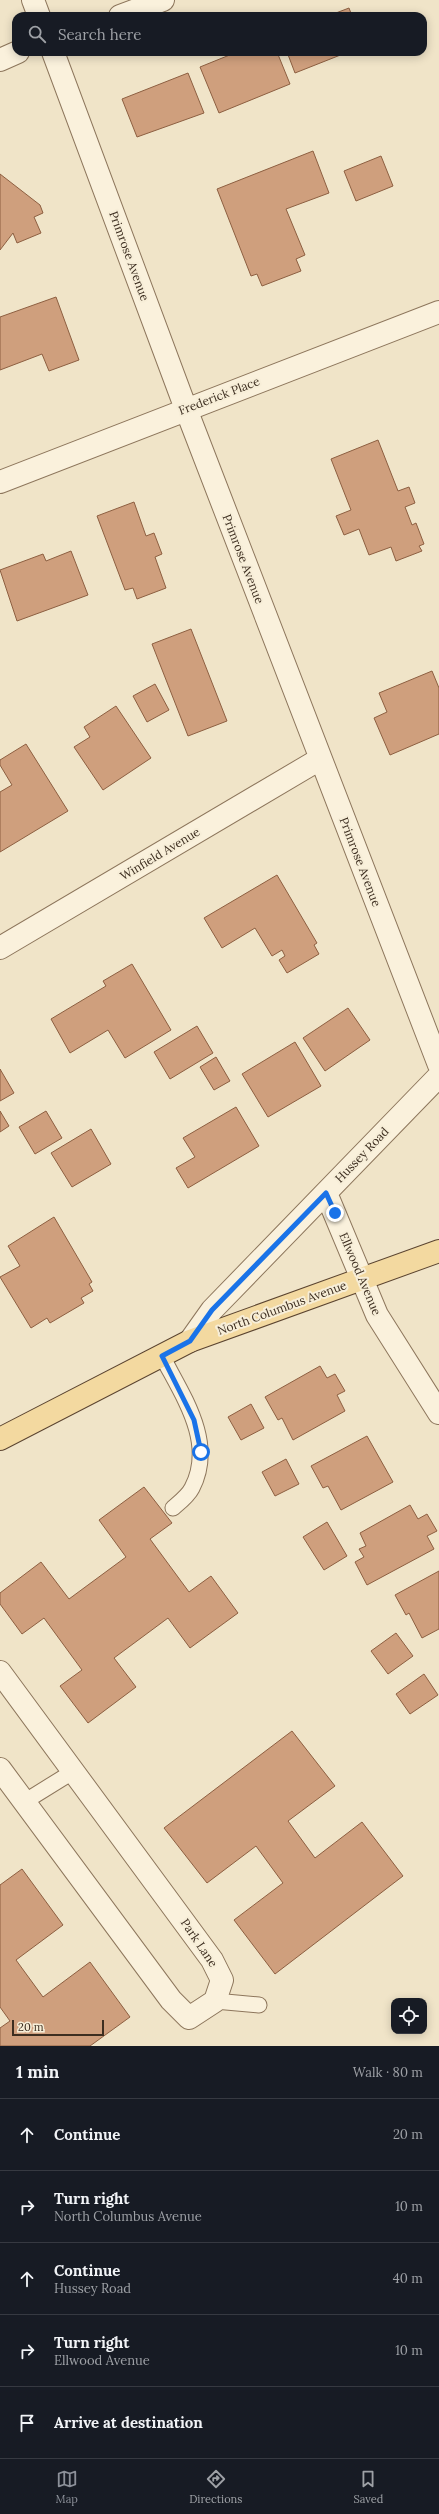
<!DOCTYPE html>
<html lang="en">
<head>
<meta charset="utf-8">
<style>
	:root { --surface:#171b24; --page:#20242c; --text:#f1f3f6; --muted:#9ea1a6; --line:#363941; --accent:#8c9099 }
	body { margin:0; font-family:Lora,serif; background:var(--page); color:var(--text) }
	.controls { position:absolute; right:12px; bottom:12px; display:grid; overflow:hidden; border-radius:8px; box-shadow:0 2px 10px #0003 }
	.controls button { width:36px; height:36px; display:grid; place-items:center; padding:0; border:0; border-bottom:1px solid var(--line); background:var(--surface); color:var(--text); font:20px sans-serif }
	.scale { position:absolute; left:12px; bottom:10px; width:92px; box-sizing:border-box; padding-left:4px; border:2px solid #3d2e20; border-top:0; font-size:11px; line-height:14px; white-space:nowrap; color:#3d2e20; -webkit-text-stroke:3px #f7eed8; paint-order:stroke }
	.stop { position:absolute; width:12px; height:12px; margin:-9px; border:3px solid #1a73e8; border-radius:50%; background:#fff }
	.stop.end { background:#1a73e8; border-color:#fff; box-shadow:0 1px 4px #0008 }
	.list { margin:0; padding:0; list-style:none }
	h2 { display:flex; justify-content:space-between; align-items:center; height:52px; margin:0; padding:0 16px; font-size:17px }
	h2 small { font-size:13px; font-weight:400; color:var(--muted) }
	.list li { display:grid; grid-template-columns:26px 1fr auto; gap:12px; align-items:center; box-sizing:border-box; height:72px; padding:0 16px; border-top:1px solid var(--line) }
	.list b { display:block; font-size:15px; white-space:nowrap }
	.list p { margin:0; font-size:13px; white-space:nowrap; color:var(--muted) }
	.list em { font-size:13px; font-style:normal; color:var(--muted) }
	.icon { flex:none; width:22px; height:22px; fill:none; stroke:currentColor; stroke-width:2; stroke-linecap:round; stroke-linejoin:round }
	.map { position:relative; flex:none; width:439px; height:2046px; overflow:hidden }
	.search { position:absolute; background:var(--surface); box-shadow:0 2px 10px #0003; left:12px; right:12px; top:12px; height:44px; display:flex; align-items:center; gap:10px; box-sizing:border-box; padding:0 14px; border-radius:12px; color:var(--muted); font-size:15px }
	.sheet { height:412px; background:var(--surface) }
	nav { display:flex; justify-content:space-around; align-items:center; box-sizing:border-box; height:56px; border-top:1px solid var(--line); background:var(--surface); font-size:11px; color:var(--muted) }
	nav a { display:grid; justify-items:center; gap:2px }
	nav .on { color:var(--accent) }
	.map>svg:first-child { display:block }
	.building { fill:#cf9f7d; stroke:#8d5f41 }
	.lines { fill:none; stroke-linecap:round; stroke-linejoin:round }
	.service-casing { stroke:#8d765c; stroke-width:17 }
	.minor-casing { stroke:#8d765c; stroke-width:24 }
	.primary-casing { stroke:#5b4430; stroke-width:24 }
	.service { stroke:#faf1dc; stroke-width:15 }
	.minor { stroke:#faf1dc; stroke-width:22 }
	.primary { stroke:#f3d9a0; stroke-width:22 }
	.route { stroke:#1a73e8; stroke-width:5 }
	.labels { text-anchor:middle; stroke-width:4; stroke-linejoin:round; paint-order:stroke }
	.street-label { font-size:12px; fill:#3d2e20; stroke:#f7eed8 }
</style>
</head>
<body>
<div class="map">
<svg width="439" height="2046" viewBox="0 0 439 2046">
	<rect width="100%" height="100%" fill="#f0e4c8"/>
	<path class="building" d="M349,8L352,16H328Z
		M237,52H277L290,84L219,113L200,67Z
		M287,52H348L295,73Z
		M188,73L204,113L137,137L122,99Z
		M313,151L329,193L286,209L305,255L296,259L301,271L262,286L257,274L251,276L217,189Z
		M381,156L393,186L356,201L344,171Z
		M0,174L40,205L43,213L34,217L41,233L17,243L13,233L0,250Z
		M56,297L79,360L49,371L42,354L0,370V317Z
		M378,440L398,491L409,487L415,503L405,507L412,525L416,523L424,544L419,546L422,551L396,561L391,547L369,555L359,529L344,535L336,516L351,510L331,459Z
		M134,502L146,536L154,533L162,554L155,557L166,588L137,599L133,588L125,590L97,516Z
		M71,551L88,595L17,621L0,570L43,554L46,561Z
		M191,629L227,721L188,736L152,644Z
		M432,671L439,688V734L390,755L374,718L387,712L379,693Z
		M155,684L169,710L147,722L133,696Z
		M116,706L151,758L103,790L74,747L90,737L84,727Z
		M26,744L68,811L0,852V792L12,785L0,765V760Z
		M277,875L317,943L314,945L319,954L287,973L279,960L285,956L282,950L272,956L255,928L222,948L204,918Z
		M132,964L171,1030L125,1058L108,1030L70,1053L51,1019L106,986L103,981Z
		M348,1008L370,1040L325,1071L303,1038Z
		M197,1026L213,1053L170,1079L154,1052Z
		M295,1042L321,1086L268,1117L242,1074Z
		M216,1057L230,1081L214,1090L200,1067Z
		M0,1069L14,1093L0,1101Z
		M236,1107L259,1146L188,1188L176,1168L195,1157L183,1138Z
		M0,1111L9,1126L0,1132Z
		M46,1111L62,1138L35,1154L19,1127Z
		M91,1129L111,1164L72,1187L51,1153Z
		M54,1217L92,1282L89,1284L93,1291L81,1298L84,1303L50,1323L47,1318L31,1328L0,1277L20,1266L8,1246Z
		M320,1366L327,1378L335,1374L345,1391L337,1395L345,1411L293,1440L282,1418L278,1420L265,1397Z
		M251,1404L264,1428L241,1440L228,1417Z
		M367,1436L393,1482L341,1510L328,1486L323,1488L311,1466Z
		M286,1459L299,1484L275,1496L262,1472Z
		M144,1487L172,1523L150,1539L189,1592L211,1576L238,1613L190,1648L168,1618L114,1658L136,1687L88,1723L60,1686L82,1670L44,1618L22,1634L0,1604V1593L41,1562L69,1599L126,1557L99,1520Z
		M410,1505L418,1519L427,1514L437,1531L427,1536L434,1549L367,1585L355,1562L364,1557L359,1549L366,1546L360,1533Z
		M327,1522L347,1556L324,1570L303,1537Z
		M439,1571V1629L422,1638L409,1613L406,1615L395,1595Z
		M396,1633L413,1656L388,1674L371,1651Z
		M424,1674L438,1695L410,1714L396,1694Z
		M292,1731L335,1786L288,1821L315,1858L362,1822L403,1876L275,1974L234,1920L283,1883L256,1846L207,1883L164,1828Z
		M22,1869L63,1925L16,1960L43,1997L90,1962L130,2017L90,2046H0V2028L10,2021L0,2007V1885Z"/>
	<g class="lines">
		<g class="service-casing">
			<path id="service" d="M162,1356C182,1395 216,1442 192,1488C188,1496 180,1502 173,1508
				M24,1802L74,1771
				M215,2001L259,2005"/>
		</g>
		<g class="minor-casing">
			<path id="minor" d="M33,0L39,16
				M120,16L163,0
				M53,52L186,409L439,1065
				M0,60L18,52
				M0,482L439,312
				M0,948L320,759
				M326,1193L377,1315L439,1413
				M190,1341L212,1310L439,1076
				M0,1672L212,1960L222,1980L215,2001L189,2018L171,2000L0,1769"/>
		</g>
		<g class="primary-casing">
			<path id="primary" d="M0,1439L190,1341L439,1251"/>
		</g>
		<use href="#service" class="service"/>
		<use href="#minor" class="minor"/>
		<use href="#primary" class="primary"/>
	</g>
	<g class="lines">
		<path class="route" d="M201,1452L194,1420L162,1356L190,1341L212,1310L326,1193L335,1213"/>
	</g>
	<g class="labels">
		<g class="street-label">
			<text transform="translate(129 256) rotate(70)" y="4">Primrose Avenue</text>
			<text transform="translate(219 396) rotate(-21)" y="4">Frederick Place</text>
			<text transform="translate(243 559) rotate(69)" y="4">Primrose Avenue</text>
			<text transform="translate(160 854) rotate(-31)" y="4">Winfield Avenue</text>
			<text transform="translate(360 862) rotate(69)" y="4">Primrose Avenue</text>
			<text transform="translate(362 1155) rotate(-46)" y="4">Hussey Road</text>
			<text transform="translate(360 1274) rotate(67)" y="4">Ellwood Avenue</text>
			<text transform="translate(282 1308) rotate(-20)" y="4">North Columbus Avenue</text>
			<text transform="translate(199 1943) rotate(56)" y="4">Park Lane</text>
		</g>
	</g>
</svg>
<div class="controls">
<button><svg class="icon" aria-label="locate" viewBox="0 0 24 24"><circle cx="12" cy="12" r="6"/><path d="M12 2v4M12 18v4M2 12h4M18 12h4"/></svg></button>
</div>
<div class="scale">20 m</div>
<div class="stop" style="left:201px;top:1452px"></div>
<div class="stop end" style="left:335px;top:1213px"></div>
<div class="search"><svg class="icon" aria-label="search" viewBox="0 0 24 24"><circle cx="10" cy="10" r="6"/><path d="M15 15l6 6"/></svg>Search here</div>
</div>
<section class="sheet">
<h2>1 min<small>Walk · 80 m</small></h2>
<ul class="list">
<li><svg class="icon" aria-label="ahead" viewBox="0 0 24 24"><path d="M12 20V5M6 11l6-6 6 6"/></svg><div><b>Continue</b></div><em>20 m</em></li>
<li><svg class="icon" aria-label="right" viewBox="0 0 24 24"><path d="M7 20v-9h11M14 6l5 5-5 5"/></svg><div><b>Turn right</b><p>North Columbus Avenue</p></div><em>10 m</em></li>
<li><svg class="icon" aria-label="ahead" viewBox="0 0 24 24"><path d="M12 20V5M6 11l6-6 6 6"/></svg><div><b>Continue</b><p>Hussey Road</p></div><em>40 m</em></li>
<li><svg class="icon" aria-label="right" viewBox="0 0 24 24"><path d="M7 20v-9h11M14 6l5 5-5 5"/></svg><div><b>Turn right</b><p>Ellwood Avenue</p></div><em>10 m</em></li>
<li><svg class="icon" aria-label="arrive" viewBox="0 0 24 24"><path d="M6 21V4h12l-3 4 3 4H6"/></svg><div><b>Arrive at destination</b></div></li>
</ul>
</section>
<nav>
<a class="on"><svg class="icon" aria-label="map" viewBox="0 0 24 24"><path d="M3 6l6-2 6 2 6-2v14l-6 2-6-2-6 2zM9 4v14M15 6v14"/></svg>Map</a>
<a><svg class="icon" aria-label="directions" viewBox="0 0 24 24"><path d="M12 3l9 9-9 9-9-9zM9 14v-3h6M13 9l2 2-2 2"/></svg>Directions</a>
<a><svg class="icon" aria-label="saved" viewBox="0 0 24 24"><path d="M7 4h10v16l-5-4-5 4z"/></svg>Saved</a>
</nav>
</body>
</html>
